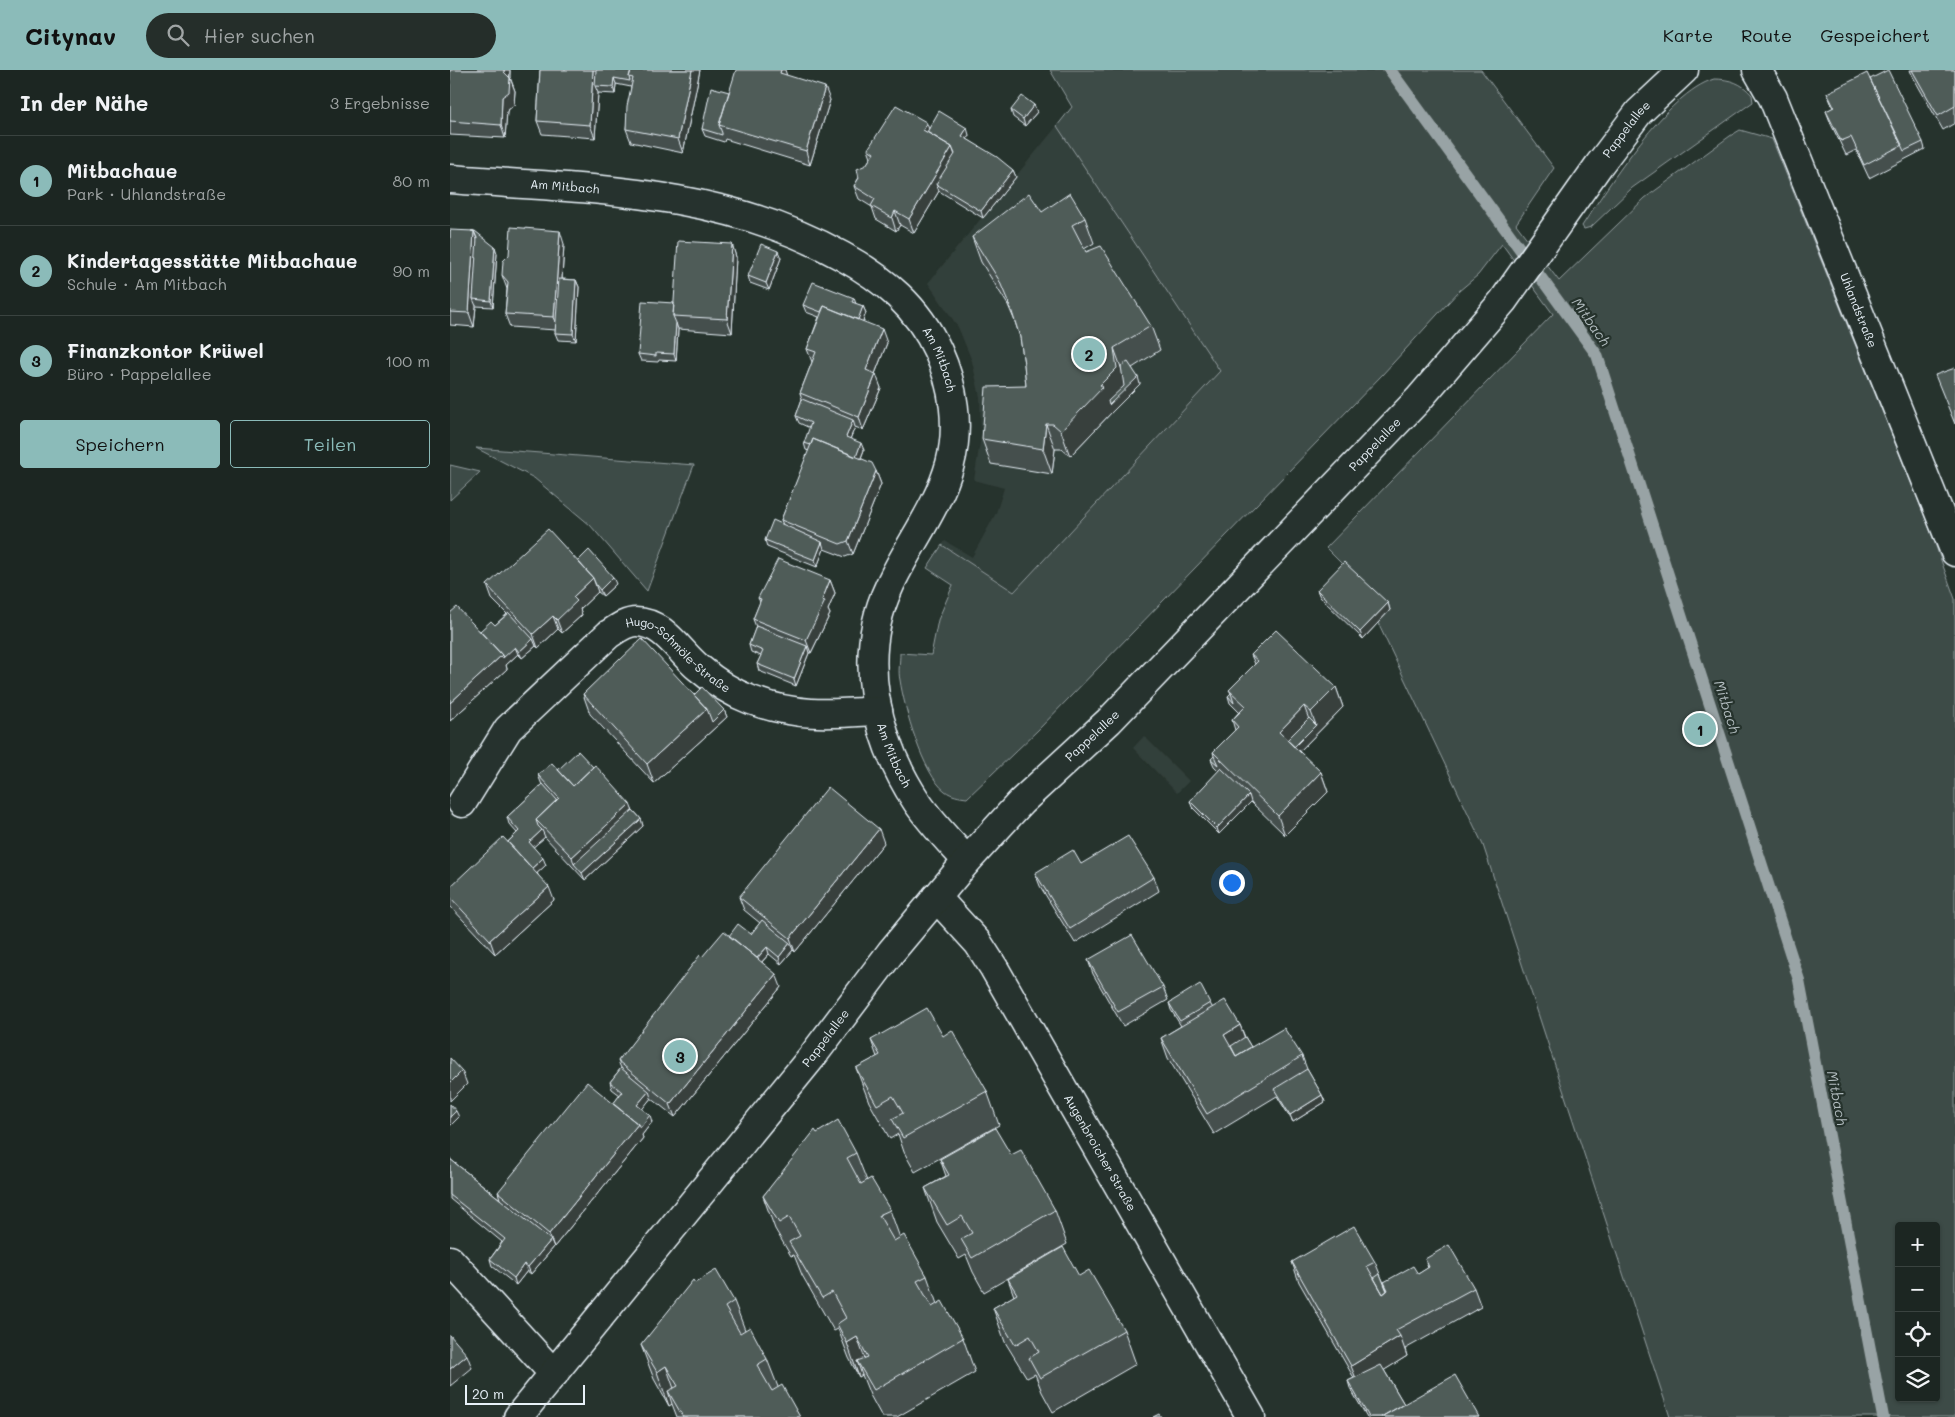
<!DOCTYPE html>
<html lang="de">
<head>
<meta charset="utf-8">
<style>
	:root { --surface:#1c2622; --page:#252e2a; --text:#f1f3f6; --muted:#a0a5a5; --line:#3a4340; --accent:#8bbbb9 }
	body { margin:0; font-family:Mali,sans-serif; background:var(--page); color:var(--text) }
	.controls { position:absolute; right:15px; bottom:15px; display:grid; overflow:hidden; border-radius:5px; box-shadow:0 1px 4px #0004 }
	.controls button { width:45px; height:45px; display:grid; place-items:center; padding:0; border:0; border-bottom:1px solid var(--line); background:var(--surface); color:var(--text); font:25px sans-serif }
	.scale { position:absolute; left:15px; bottom:12px; width:120px; box-sizing:border-box; padding-left:5px; border:2px solid #e8f1f8; border-top:0; font-size:14px; line-height:18px; white-space:nowrap; color:#e8f1f8; -webkit-text-stroke:4px #26332d; paint-order:stroke }
	.you { position:absolute; left:781px; top:812px; width:18px; height:18px; margin:-12px; border:4px solid #fff; border-radius:50%; background:#1a73e8; box-shadow:0 0 0 8px #1a73e833 }
	.badge { display:grid; place-items:center; width:32px; height:32px; border-radius:50%; background:var(--accent); color:#111; font-size:16px; font-weight:700 }
	.pin { position:absolute; translate:-50% -50%; border:2px solid #fff; box-shadow:0 1px 5px #0006 }
	.list { margin:0; padding:0; list-style:none }
	h2 { display:flex; justify-content:space-between; align-items:center; height:65px; margin:0; padding:0 20px; font-size:21px }
	h2 small { font-size:16px; font-weight:400; color:var(--muted) }
	.list li { display:grid; grid-template-columns:32px 1fr auto; gap:15px; align-items:center; box-sizing:border-box; height:90px; padding:0 20px; border-top:1px solid var(--line) }
	.list b { display:block; font-size:19px; white-space:nowrap }
	.list p { margin:0; font-size:16px; white-space:nowrap; color:var(--muted) }
	.list em { font-size:16px; font-style:normal; color:var(--muted) }
	.actions { display:flex; gap:10px; padding:15px 20px }
	.actions a { flex:1; padding:11px 0; border:1px solid var(--accent); border-radius:5px; text-align:center; font-size:18px; color:var(--accent) }
	.actions .main { background:var(--accent); color:#111 }
	.icon { flex:none; width:28px; height:28px; fill:none; stroke:currentColor; stroke-width:2; stroke-linecap:round; stroke-linejoin:round }
	.map { position:relative; flex:none; width:1505px; height:1347px; overflow:hidden }
	header { display:flex; align-items:center; gap:30px; box-sizing:border-box; height:70px; padding:0 25px; background:var(--accent); color:#111 }
	header strong { font-size:24px }
	nav { display:flex; gap:28px; margin-inline-start:auto; font-size:18px }
	.search { width:350px; height:45px; background:var(--page); display:flex; align-items:center; gap:12px; box-sizing:border-box; padding:0 18px; border-radius:28px; color:var(--muted); font-size:19px }
	main { display:flex }
	aside { flex:1; background:var(--surface) }
	.map>svg:first-child { display:block }
	.built { fill:#333f3a }
	.green { fill:#3e4b47; stroke:#939ea0; fill-rule:evenodd }
	.lines { fill:none; stroke-linecap:round; stroke-linejoin:round }
	.stream { stroke:#98a3a5; stroke-width:12 }
	.street-casing { stroke:#e8f1f8; stroke-width:31 }
	.street { stroke:#26332d; stroke-width:28 }
	.wall { fill:#454f4d; stroke:#e8f1f8 }
	.shaded-wall { fill:#38403e; stroke:#e8f1f8 }
	.building { fill:#505c59; stroke:#e8f1f8 }
	.labels { text-anchor:middle; stroke-width:4.5; stroke-linejoin:round; paint-order:stroke }
	.street-label { font-size:12px; fill:#e8f1f8; stroke:#26332d }
	.water-label { font-size:14px; font-style:italic; fill:#b3bdc0; stroke:#26332d }
</style>
</head>
<body>
<header>
<strong>Citynav</strong>
<div class="search"><svg class="icon" aria-label="search" viewBox="0 0 24 24"><circle cx="10" cy="10" r="6"/><path d="M15 15l6 6"/></svg>Hier suchen</div>
<nav><a>Karte</a><a>Route</a><a>Gespeichert</a></nav>
</header>
<main>
<aside>
<h2>In der Nähe<small>3 Ergebnisse</small></h2>
<ul class="list">
<li><span class="badge">1</span><div><b>Mitbachaue</b><p>Park · Uhlandstraße</p></div><em>80 m</em></li>
<li><span class="badge">2</span><div><b>Kindertagesstätte Mitbachaue</b><p>Schule · Am Mitbach</p></div><em>90 m</em></li>
<li><span class="badge">3</span><div><b>Finanzkontor Krüwel</b><p>Büro · Pappelallee</p></div><em>100 m</em></li>
</ul>
<div class="actions"><a class="main">Speichern</a><a>Teilen</a></div>
</aside>
<div class="map">
<svg width="1505" height="1347" viewBox="0 0 1505 1347">
	<rect width="100%" height="100%" fill="#26332d"/>
	<filter id="ink" filterUnits="userSpaceOnUse"><feTurbulence type="fractalNoise" baseFrequency=".02" numOctaves="2"/><feDisplacementMap in="SourceGraphic" scale="10" xChannelSelector="R" yChannelSelector="G"/><feConvolveMatrix kernelMatrix="1 2 1 2 8 2 1 2 1" color-interpolation-filters="sRGB"/></filter>
	<g filter="url(#ink)">
		<path class="built" d="M607,56L770,301L564,522L492,475L495,471L522,487L546,443L554,418L524,410L531,366L530,327L522,291L508,257L478,213Z
			M694,666L739,711L727,723L683,678Z"/>
		<path class="green" d="M600,0H1031L1104,98L1066,154L1109,211L1195,128L1280,66L1290,60L1322,69L1479,457L1505,529V1347H1220L1033,775L928,553L902,504L876,478L1103,244L1052,174L1028,205L1009,221L932,305L588,660L517,728C509,727 502,726 495,721C473,705 454,637 450,610C448,602 450,592 450,583L481,585L488,550L503,515L477,498L492,475L564,522L770,301L607,56L622,37ZM1449,1156H1486V1328H1449Z
			M1264,9C1280,9 1292,13 1302,25L1303,32L1182,118L1141,157L1134,159L1132,156C1159,115 1217,23 1264,9Z
			M26,378L244,395L197,521L140,455L84,408Z
			M0,395L30,402L0,430Z"/>
		<g class="lines">
			<path class="stream" d="M940,0L1147,285L1349,910L1433,1347"/>
			<g class="street-casing">
				<g id="street">
					<path id="s1" d="M1307,0L1323,28L1505,482"/>
					<path id="s2" d="M0,109C135,119 270,118 392,186C434,209 468,237 488,281C504,316 510,356 500,394C488,438 458,475 439,517C406,587 426,670 467,732C481,753 500,772 517,791"/>
					<path id="s3" d="M12,733L58,659L159,564C167,559 176,552 186,552C214,552 230,583 249,598C264,611 282,623 301,630C347,647 380,644 428,641"/>
					<path id="s4" d="M486,827L528,873L544,898L801,1347"/>
					<path d="M0,1190L104,1304"/>
					<path id="s5" d="M68,1347L361,988L441,882L517,791L571,732L659,651L968,330L1053,231L1149,95L1189,42L1234,0"/>
				</g>
			</g>
			<use href="#street" class="street"/>
		</g>
		<path class="wall" d="M0,0H60V7L65,21L64,35L57,41L55,68L0,65Z
			M90,0H250L233,83L181,72L176,59L181,17L166,14L165,24L148,23L145,68L92,64L87,51Z
			M335,0L336,5L380,30L360,95L275,69L274,72L255,66L252,59L279,22Z
			M1460,0H1505V53L1493,60L1462,5Z
			M1420,9L1473,72L1475,79L1419,108L1406,80L1396,85L1381,54L1376,41L1383,38L1377,23Z
			M584,35L587,42L575,56L563,47L561,40Z
			M479,59L519,65L517,69L563,100L566,107L533,148L489,121L464,163L450,155L446,161L426,149L422,137L409,129L404,116L421,87L418,79Z
			M592,142L635,148L644,173L634,179L636,182L701,256L710,280L682,298L690,314L662,342L620,386L612,379H605L602,404L541,394L532,369L576,316L574,294L570,267L564,249L558,235L531,192L522,167Z
			M0,160L47,183L43,237L26,236L24,257L0,255Z
			M114,174L112,209L126,210L129,217L126,271L108,270L105,263L106,260L60,257L55,244L57,219L52,205Z
			M282,174L286,187L282,263L228,259L226,291L209,290L208,292L191,291L188,284L224,233Z
			M331,188L319,220L300,213L298,206Z
			M404,228L406,234L413,236L416,243L412,251L437,273L425,304L431,318L413,360L405,357L400,369L414,380L411,388L426,401L431,414L403,484L395,487L374,479L367,497L317,477L315,470L333,455L331,450L359,381L356,380L354,373L360,358L349,353L346,346L352,329L350,323L362,292L357,279L369,247L356,242L353,235Z
			M128,491L166,514L153,526L148,522L130,539L132,545L112,563L108,559L88,578L86,576L72,588L68,584L56,595L57,599L0,651V543L30,561L45,555L57,544L42,529L37,515Z
			M380,510L385,523L378,540L380,544L361,583H359L346,616L309,601L307,594L311,586L301,582L299,575L306,557L303,549L310,532L308,528Z
			M867,520L938,533L940,540L913,569L870,527Z
			M801,585L886,617L893,637L849,682L871,702L878,722L835,765L801,732L769,764L742,737L740,731L769,701L764,696L761,689L764,686L763,682L785,660L782,650L789,642L780,633L778,626L781,623L779,620L805,594Z
			M170,590L274,640L277,647L204,713L140,644L133,624Z
			M108,700L183,740L191,749L193,756L135,810L95,767L83,777L96,795L87,803L104,830L45,884L0,836V827L67,763L59,754L57,747L92,715L88,705Z
			M434,773L345,882L343,880L331,894L319,884L312,892L331,917L225,1047L201,1028L192,1039L202,1052L192,1065L193,1068L104,1177L81,1204L77,1201L66,1215L42,1196L40,1189L52,1172L0,1129V1089L50,1129L48,1122L163,1034L170,1025L162,1019L160,1012L171,998L168,991L252,887L279,866L301,864L310,853L294,840L289,827Z
			M631,794L704,807L709,821L625,873L590,816L585,803Z
			M638,890L713,917L718,930L673,956L643,904Z
			M719,933H760L762,937L790,955L795,967L801,977L852,986L857,999L872,1025L875,1032L843,1052L827,1026L764,1064L718,988L711,968L731,956L721,940Z
			M493,966L537,1021L549,1055L465,1102L454,1082L448,1064L440,1069L419,1032L406,998L427,987L421,970Z
			M367,1063L406,1083L417,1111L440,1140L450,1168L477,1206L487,1234L513,1268L525,1302L447,1347H432L420,1325L412,1305L409,1307L399,1288L388,1259L384,1261L352,1205L344,1185L341,1186L325,1159L313,1126Z
			M561,1085L605,1140L617,1174L534,1222L523,1202L516,1185L509,1189L487,1152L475,1118L496,1106L490,1089Z
			M975,1189L1024,1218L1031,1237L955,1279L957,1286L934,1300L954,1334L1029,1347H917L900,1318L898,1311L904,1308L849,1212L842,1192H925L930,1204L937,1220L934,1212L968,1204L978,1198Z
			M629,1206L674,1260L686,1294L603,1342L592,1322L585,1304L577,1308L555,1272L543,1238L564,1226L558,1209Z
			M245,1213L284,1231L295,1260L317,1289L328,1317L350,1347H227L222,1334L219,1336L204,1309L191,1275Z"/>
		<path class="shaded-wall" d="M54,0H60L59,15L54,2Z
			M143,0H149L145,16L148,23L145,68L140,55Z
			M242,0H250L233,83L228,69Z
			M331,0H335L338,9L330,3Z
			M60,8L65,21L64,35L57,41L55,68L51,55L52,27Z
			M164,8L166,14L165,24L163,17Z
			M375,17L380,30L360,95L356,81Z
			M584,35L587,42L575,56L573,49Z
			M477,54L482,67L473,60Z
			M517,58L519,65L515,73L512,66Z
			M502,77L507,91L486,114L489,121L464,163L459,149Z
			M563,100L566,107L533,148L531,141Z
			M445,141L450,155L446,161L442,148Z
			M24,161L29,175L23,229L26,236L24,257L19,243Z
			M110,161L114,174L109,260L104,247Z
			M282,174L286,187L282,263L277,249Z
			M45,177L47,183L43,237L41,231Z
			M328,181L331,188L319,220L316,213Z
			M126,210L129,217L126,271L123,264Z
			M413,236L416,243L409,261L406,254Z
			M226,253L228,259L226,291L224,284Z
			M432,259L437,273L421,314L416,300Z
			M664,278L673,303L688,307L690,314L662,342L620,386L611,361L650,315Z
			M426,304L431,318L413,360L409,347Z
			M403,350L405,357L398,374L396,367Z
			M596,354L605,379L602,404L593,379Z
			M411,373L414,380L407,398L404,391Z
			M426,401L431,414L403,484L398,471Z
			M372,472L374,479L367,497L365,490Z
			M163,507L166,514L153,526L150,520Z
			M143,508L148,522L130,539L132,545L112,563L107,550L123,527Z
			M380,510L385,523L378,540L380,544L361,583L356,570Z
			M938,533L940,540L913,569L910,562Z
			M103,546L108,559L88,578L83,564Z
			M83,569L86,576L72,588L69,582Z
			M357,576L359,583L346,616L344,609Z
			M65,577L68,584L56,595L57,599L0,651V633L52,585Z
			M886,617L893,637L843,688L840,681L866,655L861,642Z
			M854,636L861,655L838,679L829,662Z
			M257,639L274,640L277,647L204,713L197,694Z
			M871,702L878,722L835,765L828,746Z
			M799,725L801,732L769,764L767,758Z
			M180,734L185,747L124,794L122,787Z
			M191,749L193,756L135,810L132,803Z
			M429,759L434,773L345,882L340,868Z
			M92,760L95,767L81,779L79,772Z
			M93,788L96,795L83,807L80,800Z
			M99,817L104,830L45,884L40,870Z
			M340,873L343,880L331,894L329,887Z
			M317,877L319,884L307,897L305,891Z
			M326,904L331,917L225,1047L220,1034Z
			M790,955L797,974L782,984L774,965Z
			M12,1001L17,1014L0,1031V1013Z
			M199,1021L201,1028L190,1042L187,1035Z
			M872,1025L875,1032L843,1052L840,1045Z
			M6,1041L9,1047L0,1056V1047Z
			M200,1045L202,1052L192,1065L193,1068L104,1177L99,1164L188,1054Z
			M101,1170L104,1177L81,1204L78,1197Z
			M74,1194L77,1201L66,1215L64,1208Z
			M950,1266L957,1286L909,1316L901,1296Z
			M407,1267L419,1300L407,1291L412,1305L409,1307L397,1273Z
			M17,1285L22,1298L0,1316V1299Z
			M216,1296L228,1330L218,1321L222,1334L219,1336L207,1302Z"/>
		<path class="building" d="M0,0H54V2L60,8L59,22L52,27L51,55L0,51Z
			M90,0H143L140,55L87,51Z
			M146,0H181L179,7L180,11L164,8L163,17L145,16Z
			M181,0H242L228,69L176,59L177,36L183,8L179,7Z
			M286,0H331L330,3L375,17L356,81L269,55Z
			M1438,0L1473,72L1454,81L1420,9Z
			M1462,0H1505V36L1488,46Z
			M1417,3L1452,75L1414,95L1401,67L1391,71L1376,41L1384,37L1377,23Z
			M261,17L279,22L269,55L272,63V65L252,59Z
			M572,26L584,35L573,49L561,40Z
			M446,35L476,52L477,54L473,60L502,77L459,149L445,141L442,148L421,136L425,129L404,116L409,108L407,99L416,95L424,83L418,79Z
			M489,41L517,58L512,66L547,87L563,100L531,141L486,114L505,84L502,77L477,62Z
			M579,123L592,142L620,123L635,148L622,155L636,182L651,176L701,256L664,278L667,298L650,315L653,317L611,361L603,354H596L593,379L532,369L536,317L576,316L574,294L570,267L560,236L549,210L522,167Z
			M61,157L110,161L104,247L55,244L58,212L52,205L53,191L59,185Z
			M0,160L24,161L19,243L0,242Z
			M21,161H25L45,177L41,231L23,229L27,168L24,161Z
			M228,171L282,174L277,249L223,246Z
			M311,174L328,181L316,213L298,206Z
			M109,209L126,210L123,264L105,263Z
			M363,212L404,228L402,232L413,236L408,250L374,236L371,242L353,235Z
			M192,231L224,233L223,246L226,253L224,284L206,283V286L188,284Z
			M374,236L432,259L416,300L426,304L409,347L350,323L366,282L357,279Z
			M678,292L688,307L659,335L658,331L674,316L671,296Z
			M1505,298V354L1485,305Z
			M352,329L403,350L396,367L411,373L406,387L363,369L361,375L354,373L361,353L346,346Z
			M363,369L422,393L426,401L398,471L390,474L331,450Z
			M323,450L372,472L365,490L315,470Z
			M98,459L143,508L123,527L127,531L107,550L103,546L83,564L37,515Z
			M139,480L163,507L150,520L146,515L143,508L128,491Z
			M328,489L380,510L372,530L375,531L356,570L303,549L311,529L308,528Z
			M894,492L938,533L910,562L867,520Z
			M7,537L52,585L0,633V543Z
			M59,543L83,569L69,582L65,577L53,588L52,585L30,561L41,551L45,555Z
			M306,556L357,576L344,609L307,594L313,581L299,575Z
			M826,560L886,617L861,642L854,636L829,662L871,702L828,746L763,682L788,657L782,650L796,636L779,620L808,591L801,585Z
			M192,569L257,639L197,694L133,624L169,589L170,590Z
			M252,617L274,640L262,652L257,639L244,625Z
			M781,623L784,633L778,626Z
			M859,648L866,655L844,677L837,670Z
			M128,681L143,697L123,716L108,700Z
			M764,686L768,695L761,689Z
			M102,693L123,716L145,695L180,734L122,787L86,750L109,728L88,705Z
			M771,698L799,725L767,758L740,731Z
			M93,714L107,730L86,750L88,756L92,760L79,772L93,788L82,798L58,772L69,761L57,747Z
			M378,717L429,759L340,868L289,827Z
			M183,740L191,749L132,803L124,794Z
			M678,766L704,807L620,859L585,803L623,780L631,794Z
			M53,767L99,817L40,870L0,827V817Z
			M312,850L340,873L329,887L317,877L307,888L279,866L288,854L301,864Z
			M274,861L326,904L220,1034L168,991L250,885L252,887Z
			M682,865L713,917L668,942L638,890Z
			M750,914L760,933L730,951L719,933Z
			M775,930L790,955L774,965L786,986L834,958L852,986L757,1044L711,968Z
			M477,938L493,966L502,960L537,1021L453,1068L442,1049L453,1043L443,1026L427,1035L406,998L430,985L421,970Z
			M795,967L801,977L786,986L781,976Z
			M0,988L12,1001L0,1013Z
			M171,998L199,1021L187,1035L200,1045L190,1058L188,1054L163,1034L172,1022L160,1012Z
			M857,999L872,1025L840,1045L824,1019Z
			M137,1012L188,1054L99,1164L48,1122Z
			M0,1034L6,1041L0,1047Z
			M388,1050L406,1083L397,1088L411,1114L421,1108L440,1140L429,1145L444,1171L454,1165L477,1206L467,1211L482,1237L492,1231L513,1268L424,1320L407,1291L418,1287L407,1267L397,1273L387,1254L396,1248L382,1222L372,1228L339,1172L350,1166L339,1147L329,1153L313,1126L365,1060L367,1063Z
			M545,1058L561,1085L571,1080L605,1140L522,1188L511,1169L522,1163L512,1146L497,1155L475,1118L499,1105L490,1089Z
			M0,1089L101,1170L78,1197L74,1194L64,1208L40,1189L55,1169L0,1125Z
			M904,1156L925,1192L917,1196L933,1224L938,1220L934,1212L963,1196L968,1204L979,1197L975,1189L999,1175L1024,1218L946,1260L950,1266L901,1296L842,1192Z
			M613,1177L629,1206L639,1200L674,1260L590,1308L579,1288L589,1282L580,1266L565,1275L543,1238L567,1224L558,1209Z
			M266,1200L284,1231L275,1237L290,1263L300,1257L317,1289L307,1295L322,1321L332,1315L350,1347H233L218,1321L228,1316L216,1296L207,1302L191,1275L243,1210L245,1213Z
			M930,1204L937,1221L933,1224L924,1208Z
			M0,1265L17,1285L0,1299Z
			M931,1295L954,1334L931,1347H919L898,1311Z
			M1005,1305L1029,1347H931Z
			M709,1344L711,1347H703Z"/>
	</g>
	<g class="labels">
		<g class="street-label">
			<text dy="4" stroke="none"><textPath href="#s5" startOffset="1702">Pappelallee</textPath></text>
			<text dy="4" stroke="none"><textPath href="#s2" startOffset="115">Am Mitbach</textPath></text>
			<text dy="4" stroke="none"><textPath href="#s1" startOffset="261">Uhlandstraße</textPath></text>
			<text dy="4" stroke="none"><textPath href="#s2" startOffset="549">Am Mitbach</textPath></text>
			<text dy="4" stroke="none"><textPath href="#s5" startOffset="1298">Pappelallee</textPath></text>
			<text dy="4" stroke="none"><textPath href="#s3" startOffset="309">Hugo-Schmöle-Straße</textPath></text>
			<text dy="4" stroke="none"><textPath href="#s5" startOffset="892">Pappelallee</textPath></text>
			<text dy="4" stroke="none"><textPath href="#s2" startOffset="968">Am Mitbach</textPath></text>
			<text dy="4" stroke="none"><textPath href="#s5" startOffset="488">Pappelallee</textPath></text>
			<text dy="4" stroke="none"><textPath href="#s4" startOffset="305">Augenbroicher Straße</textPath></text>
		</g>
		<g class="water-label">
			<text transform="translate(1141 252) rotate(55)" y="5">Mitbach</text>
			<text transform="translate(1277 637) rotate(72)" y="5">Mitbach</text>
			<text transform="translate(1387 1028) rotate(79)" y="5">Mitbach</text>
		</g>
	</g>
</svg>
<div class="controls">
<button>+</button>
<button>−</button>
<button><svg class="icon" aria-label="locate" viewBox="0 0 24 24"><circle cx="12" cy="12" r="6"/><path d="M12 2v4M12 18v4M2 12h4M18 12h4"/></svg></button>
<button><svg class="icon" aria-label="layers" viewBox="0 0 24 24"><path d="M12 4l9 5-9 5-9-5zM3 14l9 5 9-5"/></svg></button>
</div>
<div class="scale">20 m</div>
<div class="you"></div>
<div class="pin badge" style="left:1250px;top:659px">1</div>
<div class="pin badge" style="left:639px;top:284px">2</div>
<div class="pin badge" style="left:230px;top:986px">3</div>
</div>
</main>
</body>
</html>
